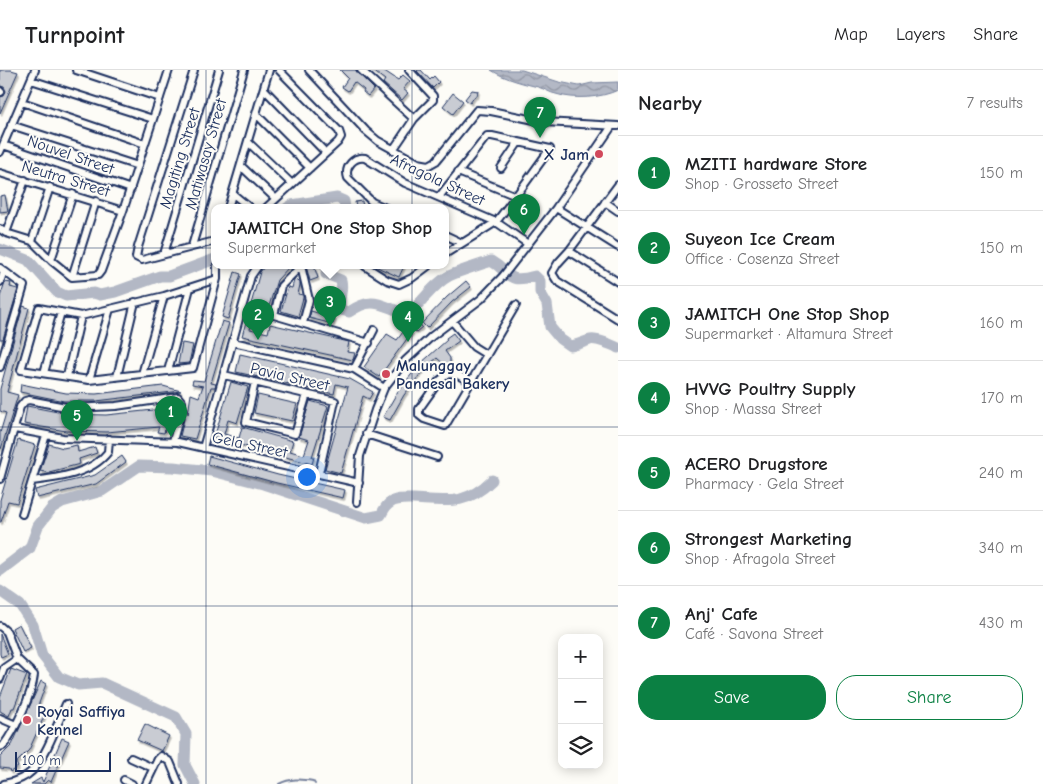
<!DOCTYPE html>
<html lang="en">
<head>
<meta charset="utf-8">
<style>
	:root { --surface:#fff; --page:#f2f2f2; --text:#202124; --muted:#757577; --line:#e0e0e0; --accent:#0b8043 }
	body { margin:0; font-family:"Comic Neue",sans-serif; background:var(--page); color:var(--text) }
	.controls { position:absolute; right:15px; bottom:15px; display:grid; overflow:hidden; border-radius:10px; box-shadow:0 2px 12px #0003 }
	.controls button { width:45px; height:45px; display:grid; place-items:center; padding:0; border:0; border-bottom:1px solid var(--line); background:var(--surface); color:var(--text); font:25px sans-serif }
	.scale { position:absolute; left:15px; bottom:12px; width:96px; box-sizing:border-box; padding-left:5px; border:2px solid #1b2f5e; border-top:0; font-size:14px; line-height:18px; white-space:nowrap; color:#1b2f5e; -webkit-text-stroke:4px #fdfcf7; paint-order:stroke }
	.you { position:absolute; left:306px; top:406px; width:18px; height:18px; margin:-12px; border:4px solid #fff; border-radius:50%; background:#1a73e8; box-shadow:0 0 0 8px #1a73e833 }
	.badge { display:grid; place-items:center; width:32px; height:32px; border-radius:50%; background:var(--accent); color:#fff; font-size:16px; font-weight:700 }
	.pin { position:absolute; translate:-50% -41px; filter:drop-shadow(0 1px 2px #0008) }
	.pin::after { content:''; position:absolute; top:26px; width:18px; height:15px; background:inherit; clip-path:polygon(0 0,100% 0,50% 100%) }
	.popup { position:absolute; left:211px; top:134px; width:238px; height:65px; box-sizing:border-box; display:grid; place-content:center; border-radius:10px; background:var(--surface); filter:drop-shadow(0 1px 4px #0005); font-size:16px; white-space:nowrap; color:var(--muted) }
	.popup b { font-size:19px; color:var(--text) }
	.popup::after { content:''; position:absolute; left:50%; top:100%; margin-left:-10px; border:10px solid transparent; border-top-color:var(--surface) }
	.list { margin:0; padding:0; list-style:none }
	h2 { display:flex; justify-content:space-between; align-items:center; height:65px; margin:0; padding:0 20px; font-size:21px }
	h2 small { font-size:16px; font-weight:400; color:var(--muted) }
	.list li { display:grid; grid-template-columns:32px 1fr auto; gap:15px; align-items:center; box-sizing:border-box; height:75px; padding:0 20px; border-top:1px solid var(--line) }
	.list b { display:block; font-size:19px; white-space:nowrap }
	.list p { margin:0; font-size:16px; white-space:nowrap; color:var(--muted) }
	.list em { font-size:16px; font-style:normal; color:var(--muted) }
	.actions { display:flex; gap:10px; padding:15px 20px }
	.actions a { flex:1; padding:11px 0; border:1px solid var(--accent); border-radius:20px; text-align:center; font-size:18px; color:var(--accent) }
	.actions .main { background:var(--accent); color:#fff }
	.icon { flex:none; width:28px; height:28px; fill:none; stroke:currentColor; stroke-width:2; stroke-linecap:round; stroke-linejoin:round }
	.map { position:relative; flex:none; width:618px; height:714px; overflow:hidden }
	header { display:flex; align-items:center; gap:30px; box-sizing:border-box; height:70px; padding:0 25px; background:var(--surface); border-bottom:1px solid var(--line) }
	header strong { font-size:24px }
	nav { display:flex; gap:28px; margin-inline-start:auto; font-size:18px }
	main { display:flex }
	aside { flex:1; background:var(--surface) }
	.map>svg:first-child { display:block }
	.water { fill:url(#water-waves); stroke:#76819c }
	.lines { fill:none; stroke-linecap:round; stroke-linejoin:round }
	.stream { stroke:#76819c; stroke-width:2 }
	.river { stroke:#b3b8c5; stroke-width:11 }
	.building { fill:#c9ccd3; stroke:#1b2f5e; filter:url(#shadow) }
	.minor-casing { stroke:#1b2f5e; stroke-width:10 }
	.minor { stroke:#fdfcf7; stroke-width:6 }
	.grid { fill:none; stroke:#1b2f5e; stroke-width:1; stroke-opacity:0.55 }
	.poi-dot { fill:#d1495b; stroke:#fdfcf7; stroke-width:2 }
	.labels { text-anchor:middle; stroke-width:4; stroke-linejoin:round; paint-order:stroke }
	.street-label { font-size:16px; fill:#1b2f5e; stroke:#fdfcf7 }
	.poi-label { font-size:16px; font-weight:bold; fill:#1b2f5e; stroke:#fdfcf7; text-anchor:start }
</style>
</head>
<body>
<header>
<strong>Turnpoint</strong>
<nav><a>Map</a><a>Layers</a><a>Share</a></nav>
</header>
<main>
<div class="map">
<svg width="618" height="714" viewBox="0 0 618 714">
	<defs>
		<pattern id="water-waves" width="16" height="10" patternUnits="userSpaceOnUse" patternTransform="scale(1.25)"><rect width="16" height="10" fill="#b3b8c5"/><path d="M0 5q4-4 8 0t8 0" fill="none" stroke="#9196a3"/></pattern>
		<filter id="shadow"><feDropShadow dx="1.5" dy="2.5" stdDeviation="0" flood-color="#0004"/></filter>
	</defs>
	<rect width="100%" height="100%" fill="#fdfcf7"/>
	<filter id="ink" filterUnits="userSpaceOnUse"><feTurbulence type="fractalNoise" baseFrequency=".02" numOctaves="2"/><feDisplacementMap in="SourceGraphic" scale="10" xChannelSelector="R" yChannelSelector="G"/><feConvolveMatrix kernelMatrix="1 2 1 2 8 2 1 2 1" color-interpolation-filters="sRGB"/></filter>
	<g filter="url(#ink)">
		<path class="water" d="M491,0H522L559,12L579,16L592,13L618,12V20C601,28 574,30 556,24C550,23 545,19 538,17C522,13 505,9 491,0Z"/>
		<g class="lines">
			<path class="stream" d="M279,714C290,708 301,709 313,711L315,714"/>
			<path class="river" d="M287,138L292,135L337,128L344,131L345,138
				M0,179L28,190L57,222L66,226L94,223L100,225L115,222L160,206H169L215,189
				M327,196L326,204L341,210C344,223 337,229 341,240L349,242C375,224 381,237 408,244C422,233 433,214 449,206C462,200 477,196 491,191C512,203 505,214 535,206L540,211V222L547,234L550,257L560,269L570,276C578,275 583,272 590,270C595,268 613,275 618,278
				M0,501L30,478L38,456L52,438L62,432L102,421L139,396L173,397L212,401L263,414L366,448L381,445C383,441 386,435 390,433C396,428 406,429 413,429C447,431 466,436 492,410
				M0,521L20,535L33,555L42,585L59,607L78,615L102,613L176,647L186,664L185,695L195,714"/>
		</g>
		<path class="building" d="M0,0H11L18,2L0,43V27L4,26L6,21L4,17L0,16Z
			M340,0H355L374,19L368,26L363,22L364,20L354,12L348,21L342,17L348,8Z
			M372,0H383L398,10L403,5L410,11L403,19L408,23L402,30L383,13L385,10Z
			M418,0H421L430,10L434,6L439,12L433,18L417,1Z
			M472,20L478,21L477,26H475L470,33L465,29Z
			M453,23L463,31L453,44L443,36Z
			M5,125L8,141L0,142V126Z
			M362,131L363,138H356L355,132Z
			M265,196H290L277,210L265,249L255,246L250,259L268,263L270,254L349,272L347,282L355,283L353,290L242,266L260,202Z
			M306,196H314L318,208L310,211Z
			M375,196H404L399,207Z
			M235,202L241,204L228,249L222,247Z
			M294,210L300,212V215L298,224L303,225V228L298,246L281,241L288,217L292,218Z
			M466,211L471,217L452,232L427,258L422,253L447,227Z
			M5,212L11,213L10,217L18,219L3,269H0V227Z
			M23,236L29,238L7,322L18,325L1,379H0V363L6,343L0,341V319Z
			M311,241L335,248L333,254L309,248Z
			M222,251L229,253L211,313L216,314L215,317H211L195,369L180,366L187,337L188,344L191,324L199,327L203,316L192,314L193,310L204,311Z
			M419,252L422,257L416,262L412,257Z
			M406,258L412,262L379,307L364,297L387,264L397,270Z
			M453,263L459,271L445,281L450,288V294L447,297L437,288L425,298L404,325L390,350L383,347L398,321L420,294L447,270L446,268Z
			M182,273L193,275L189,293L178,294Z
			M240,284L350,309L373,322L369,329L363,326L341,403L325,399L348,317L336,314L334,324L236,302Z
			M231,312L248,317L237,353L228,350L224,364L239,368L242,357L293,371L290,381L304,385L309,370L299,367L310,331L328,336L312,387H314L312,394L214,368Z
			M21,314L66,323L96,324L163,316L181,321L96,331H64L20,322Z
			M258,325L297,334L292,351L254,343Z
			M164,335L171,337L164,363L157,362L159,357L107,362L66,361L24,354L27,336L68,344L106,345L163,339Z
			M18,370L35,375L17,433L8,431L1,452H0V430Z
			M49,374L63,378L77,375L78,382L95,377L97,383L79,389L80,394L49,402V403L40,401Z
			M122,386L126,392L96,414L37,428L35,420L95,405Z
			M209,386L278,405L345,420L343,428L277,413L207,394Z
			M19,554L31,578L23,582L12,558Z
			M0,564L8,584L1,587L0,584Z
			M11,599L27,605L14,638H12L9,646L0,641V627Z
			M41,611L46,614L38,636L47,640L29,680L16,693L18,697L10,702L9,699L0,698V687L12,675Z
			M145,654L169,666L162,681L137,670Z
			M62,668L69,671L51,712L48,710L44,714H31L41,708L43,712Z"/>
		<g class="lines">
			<g class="minor-casing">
				<path id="minor" d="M76,0L160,28
					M194,0L138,177L136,187L142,190L215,171
					M309,0L366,61L378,71L418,93L429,95L436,91L477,40L491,41L544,52L618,56
					M361,0L414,49
					M31,10L153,49
					M264,19L326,83
					M0,21L1,22
					M22,32L145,74
					M256,44L310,98
					M11,55L138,96
					M248,72L292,114
					M3,75L131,119
					M393,80L414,49L433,30V26L409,0
					M0,82L35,0
					M241,96L276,129
					M501,98L518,73
					M458,102L516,126
					M0,103L123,141
					M618,115L569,181L558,193L552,203L557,211L618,249
					M233,124L250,138
					M439,127L487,66H492L550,79L516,126L496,152L445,184
					M605,132L618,141
					M228,138L269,0
					M266,138L338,72L341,67L339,61L279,0
					M386,138L372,132L348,108C344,97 354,86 365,88L405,113L496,152L528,174
					M556,138L618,177
					M0,159L6,163L32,171L52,191L72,207L98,205L101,201L123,141L169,0
					M6,163L25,110
					M445,165L462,173
					M32,171L50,117
					M192,176L244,0
					M569,181L618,212
					M164,184L219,0
					M51,190L73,124
					M217,196V209L193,298L89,310L21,300L39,238L81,246L164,226L217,209
					M301,196L281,216L274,245L369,273
					M301,196L309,230L303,253
					M365,196L387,210L399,214L412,208L428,196
					M0,198L24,216L0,297
					M72,207L96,131
					M0,212L4,201
					M452,251L474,277L487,285
					M233,272L354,299L384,318
					M354,299L374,260
					M168,301L190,218
					M44,303L61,242
					M142,304L164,226
					M224,305L335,331L319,403
					M67,306L81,246
					M117,307L135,232
					M89,310L110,239
					M255,312L246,352L295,364L307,324
					M471,312L458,305L448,304L439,311L419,339V345L424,349L445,356L516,235
					M15,359L63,368L178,372L359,413
					M366,364L437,387
					M203,378L251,206L258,196
					M0,409L20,337L25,331L29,330L71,338L116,336L178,327L182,332V337L173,371
					M32,411C58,408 91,404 108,382L109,369
					M357,432L360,386L375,340L384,318L405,291L432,266L481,229L503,206L556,138L612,56
					M22,444L46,365
					M0,556L7,562L17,589L34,605C32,625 15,660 3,676L0,677
					M0,609L4,598L17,589
					M0,648L16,655
					M131,688L153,698
					M124,710L132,714
					M4,714C14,712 25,708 32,701C46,687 58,652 66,634
					M146,714L158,689L161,686L170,692L179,714"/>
			</g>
			<use href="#minor" class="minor"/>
		</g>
	</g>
	<path class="grid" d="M206,0V714M412,0V714M0,178H618M0,357H618M0,536H618"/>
	<g class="poi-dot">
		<circle cx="599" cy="84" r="5"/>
		<circle cx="386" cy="304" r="5"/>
		<circle cx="27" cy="650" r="5"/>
	</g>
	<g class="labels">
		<g class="street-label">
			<text transform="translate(71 84) rotate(19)" y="6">Nouvel Street</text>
			<text transform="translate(205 84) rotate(-74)" y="6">Matiwasay Street</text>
			<text transform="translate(179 88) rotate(-73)" y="6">Magiting Street</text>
			<text transform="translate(66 108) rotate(17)" y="6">Neutra Street</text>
			<text transform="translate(438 109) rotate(25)" y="6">Afragola Street</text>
			<text transform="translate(290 306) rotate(13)" y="6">Pavia Street</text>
			<text transform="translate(250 374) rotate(12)" y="6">Gela Street</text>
		</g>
		<g class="poi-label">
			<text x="589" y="90" text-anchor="end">X Jam</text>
			<text x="396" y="301">Malunggay<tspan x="396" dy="18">Pandesal Bakery</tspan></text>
			<text x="37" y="647">Royal Saffiya<tspan x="37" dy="18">Kennel</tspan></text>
		</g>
	</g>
</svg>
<div class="controls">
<button>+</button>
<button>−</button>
<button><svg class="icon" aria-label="layers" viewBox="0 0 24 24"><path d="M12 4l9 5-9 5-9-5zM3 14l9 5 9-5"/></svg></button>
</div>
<div class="scale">100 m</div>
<div class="you"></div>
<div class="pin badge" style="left:171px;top:367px">1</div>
<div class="pin badge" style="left:258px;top:270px">2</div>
<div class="pin badge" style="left:330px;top:257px">3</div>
<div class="popup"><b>JAMITCH One Stop Shop</b>Supermarket</div>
<div class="pin badge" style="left:408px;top:272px">4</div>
<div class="pin badge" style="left:77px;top:371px">5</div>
<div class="pin badge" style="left:524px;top:165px">6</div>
<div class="pin badge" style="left:540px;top:68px">7</div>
</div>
<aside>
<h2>Nearby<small>7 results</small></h2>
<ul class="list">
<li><span class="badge">1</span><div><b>MZITI hardware Store</b><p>Shop · Grosseto Street</p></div><em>150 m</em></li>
<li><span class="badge">2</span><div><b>Suyeon Ice Cream</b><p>Office · Cosenza Street</p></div><em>150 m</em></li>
<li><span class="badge">3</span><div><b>JAMITCH One Stop Shop</b><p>Supermarket · Altamura Street</p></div><em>160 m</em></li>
<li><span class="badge">4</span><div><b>HVVG Poultry Supply</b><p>Shop · Massa Street</p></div><em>170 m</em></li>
<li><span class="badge">5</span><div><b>ACERO Drugstore</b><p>Pharmacy · Gela Street</p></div><em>240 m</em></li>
<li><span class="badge">6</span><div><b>Strongest Marketing</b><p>Shop · Afragola Street</p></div><em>340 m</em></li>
<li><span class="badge">7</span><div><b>Anj' Cafe</b><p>Café · Savona Street</p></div><em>430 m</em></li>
</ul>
<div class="actions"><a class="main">Save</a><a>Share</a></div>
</aside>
</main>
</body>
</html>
